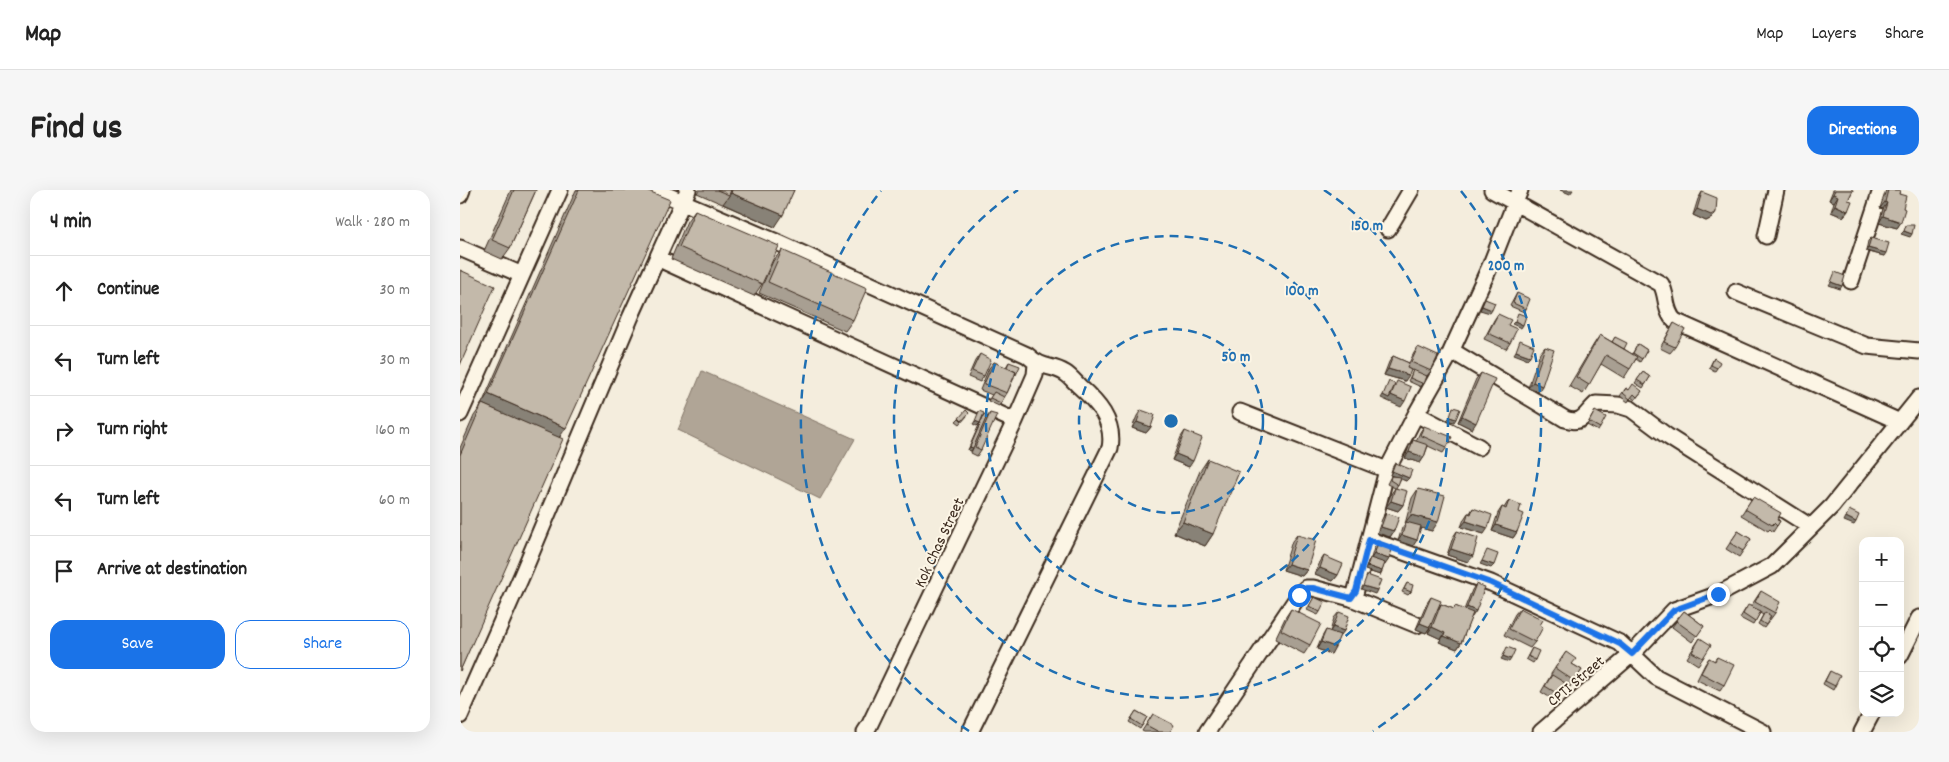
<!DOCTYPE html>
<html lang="en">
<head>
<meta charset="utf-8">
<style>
	:root { --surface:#fff; --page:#f6f6f6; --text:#222; --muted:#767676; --line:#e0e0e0; --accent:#1a73e8 }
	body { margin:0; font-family:Dekko,sans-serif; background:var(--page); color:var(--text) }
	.controls { position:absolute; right:15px; bottom:15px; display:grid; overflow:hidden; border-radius:10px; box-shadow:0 5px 20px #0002 }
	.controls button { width:45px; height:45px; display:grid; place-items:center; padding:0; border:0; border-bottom:1px solid var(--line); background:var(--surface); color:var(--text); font:25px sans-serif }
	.stop { position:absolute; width:15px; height:15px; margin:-11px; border:4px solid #1a73e8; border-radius:50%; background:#fff }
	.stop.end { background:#1a73e8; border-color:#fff; box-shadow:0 1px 5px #0008 }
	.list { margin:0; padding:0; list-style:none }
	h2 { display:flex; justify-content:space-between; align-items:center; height:65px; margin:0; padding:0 20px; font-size:21px }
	h2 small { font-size:16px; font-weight:400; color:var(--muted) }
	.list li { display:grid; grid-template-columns:32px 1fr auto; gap:15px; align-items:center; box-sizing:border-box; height:70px; padding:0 20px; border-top:1px solid var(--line) }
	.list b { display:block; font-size:19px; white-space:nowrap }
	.list em { font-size:16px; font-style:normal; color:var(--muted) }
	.actions { display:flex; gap:10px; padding:15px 20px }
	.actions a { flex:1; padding:11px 0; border:1px solid var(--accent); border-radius:15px; text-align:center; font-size:18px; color:var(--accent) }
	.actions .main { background:var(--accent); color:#fff }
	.icon { flex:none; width:28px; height:28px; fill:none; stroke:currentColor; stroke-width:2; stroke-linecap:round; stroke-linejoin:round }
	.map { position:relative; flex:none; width:1459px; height:542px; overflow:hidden; border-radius:15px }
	header { display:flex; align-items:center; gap:30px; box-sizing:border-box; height:70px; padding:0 25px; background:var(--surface); border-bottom:1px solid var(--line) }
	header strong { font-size:24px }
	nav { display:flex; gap:28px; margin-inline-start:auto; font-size:18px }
	.intro { display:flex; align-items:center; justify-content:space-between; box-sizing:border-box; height:120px; padding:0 30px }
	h1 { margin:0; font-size:35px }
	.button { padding:12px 22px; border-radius:15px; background:var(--accent); color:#fff; font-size:18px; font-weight:700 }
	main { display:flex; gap:30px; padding:0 30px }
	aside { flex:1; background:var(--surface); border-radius:15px; box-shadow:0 5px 20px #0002 }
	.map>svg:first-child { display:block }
	.water { fill:#b0a596; stroke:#817466 }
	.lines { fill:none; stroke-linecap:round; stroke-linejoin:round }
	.minor-casing { stroke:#3b2a1e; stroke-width:19 }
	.minor { stroke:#fcf5e5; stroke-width:15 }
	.wall { fill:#a89f92; stroke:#3b2a1e }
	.shaded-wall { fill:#888277; stroke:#3b2a1e }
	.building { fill:#c3b9aa; stroke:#3b2a1e }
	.route { stroke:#1a73e8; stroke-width:6 }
	.ring { fill:none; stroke:#1f6fb2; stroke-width:2.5; stroke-dasharray:9 6 }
	.labels { text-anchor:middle; stroke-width:4; stroke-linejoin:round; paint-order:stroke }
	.street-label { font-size:16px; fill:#3b2a1e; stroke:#fcf5e5 }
	.centre { fill:#1f6fb2; stroke:#fcf5e5; stroke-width:2.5 }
	.ring-label { font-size:15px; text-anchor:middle; font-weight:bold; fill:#1f6fb2; stroke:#fcf5e5; stroke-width:4; stroke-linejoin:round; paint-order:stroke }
</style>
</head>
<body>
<header>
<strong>Map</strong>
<nav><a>Map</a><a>Layers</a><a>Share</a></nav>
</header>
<div class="intro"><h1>Find us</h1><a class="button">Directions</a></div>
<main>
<aside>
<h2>4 min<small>Walk · 280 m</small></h2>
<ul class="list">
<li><svg class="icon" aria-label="ahead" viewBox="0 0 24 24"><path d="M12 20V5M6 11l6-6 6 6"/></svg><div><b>Continue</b></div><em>30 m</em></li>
<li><svg class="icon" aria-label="left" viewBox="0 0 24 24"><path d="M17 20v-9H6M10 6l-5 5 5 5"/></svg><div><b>Turn left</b></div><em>30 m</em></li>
<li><svg class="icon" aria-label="right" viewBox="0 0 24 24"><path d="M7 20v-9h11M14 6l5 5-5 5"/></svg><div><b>Turn right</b></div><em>160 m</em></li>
<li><svg class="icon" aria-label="left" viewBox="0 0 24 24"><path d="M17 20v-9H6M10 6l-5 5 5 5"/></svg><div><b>Turn left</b></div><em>60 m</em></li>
<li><svg class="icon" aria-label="arrive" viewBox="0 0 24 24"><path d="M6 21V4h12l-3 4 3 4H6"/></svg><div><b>Arrive at destination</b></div></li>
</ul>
<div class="actions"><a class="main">Save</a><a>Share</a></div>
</aside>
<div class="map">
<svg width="1459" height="542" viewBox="0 0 1459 542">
	<rect width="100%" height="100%" fill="#f4eddd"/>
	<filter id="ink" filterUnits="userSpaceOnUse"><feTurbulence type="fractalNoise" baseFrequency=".02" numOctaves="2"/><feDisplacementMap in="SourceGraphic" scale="10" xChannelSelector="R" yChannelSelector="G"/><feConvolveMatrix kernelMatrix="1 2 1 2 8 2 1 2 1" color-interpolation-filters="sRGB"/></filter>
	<g filter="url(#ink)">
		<path class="water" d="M242,181L395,249L360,309L218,240Z"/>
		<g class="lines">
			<g class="minor-casing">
				<path id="minor" d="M195,0L321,54L567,165C583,180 591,174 605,183C610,186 615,192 619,196C637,212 655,231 650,258L510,542
					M1032,0L1201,94C1208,106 1204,121 1215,131L1440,232
					M0,5L2,0
					M928,39L951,0
					M1306,46L1316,0
					M0,58L62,85
					M197,68L555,231
					M1391,91L1421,0
					M1276,102L1407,156L1459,161
					M992,161L1105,229C1123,235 1125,224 1136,214L1158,215L1171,219L1207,246L1351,337
					M780,222L927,280
					M0,224L100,0
					M956,224L1019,257
					M913,351L1031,393L1160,453L1196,487L1303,542
					M891,408L957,435
					M1440,466L1459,428
					M0,526L62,385L171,126L228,0
					M405,542L409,536L555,231L575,185L576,174
					M747,542L839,405L846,398H853L891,408L895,404L927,280L956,224L989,166L1031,74L1060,0
					M1081,542L1172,464L1214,420L1259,404L1312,376L1372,316L1459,208
					M1402,542L1412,523"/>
			</g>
			<use href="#minor" class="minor"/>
		</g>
		<path class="wall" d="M51,0H76L50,58L42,69L24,61Z
			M116,0H186L100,247L0,481V258L14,226L21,216Z
			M239,0H334L315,37L237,3Z
			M1373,0H1393L1388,10V21L1383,27L1371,22L1374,12L1369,10Z
			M1426,0H1440L1439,4L1443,18L1441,32L1437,38L1419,33L1423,19L1420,18Z
			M1242,2L1256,22L1252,28L1246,31L1233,25L1238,9Z
			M235,20L302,94L294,106L211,69L227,31Z
			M1411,48L1424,66L1406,61L1408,51Z
			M322,60L393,130L385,141L299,103L313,71Z
			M1057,103L1066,119L1064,122L1050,116Z
			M1038,124L1048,135L1050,153L1046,159L1024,149L1034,130Z
			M1214,133L1215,157L1210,163L1200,158Z
			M1140,145L1152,152L1155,147L1164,159L1172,164L1178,154L1187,160L1180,172L1176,169L1164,188L1141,174L1123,204L1109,196L1134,154Z
			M958,157L971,181L966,187L961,197L948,191L953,181L947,178L945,191L924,185L929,172L933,166L949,173L954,163Z
			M1085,157L1078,202L1068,198L1080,163Z
			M520,164L524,186L520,192L508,187L515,171Z
			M1254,168L1257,178L1255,181L1249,178Z
			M534,172L546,177L549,172L554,188L547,203L539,216L528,211L532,205L520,200L529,178Z
			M1183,182L1190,187L1183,198L1175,193Z
			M1021,183L1012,239L998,232L1016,189Z
			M1166,198L1169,200L1182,201L1175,210L1171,207L1168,212L1160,206Z
			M681,220L691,237L686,243L672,238L677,226Z
			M1135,221L1140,238L1138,241L1127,235Z
			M530,223L521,260L517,266L511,263L513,258L511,261L508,260L522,228L524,225L526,229Z
			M507,226L500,234L496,231L499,228Z
			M964,236L987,257L983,263L968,256L964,267L960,273L945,268L949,256L953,250L956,251L960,242Z
			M725,241L729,277L712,270L721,247Z
			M748,269L753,344L745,356L714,343L740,281Z
			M935,273L946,291L941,288L936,298L943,315L938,321L926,317L931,304L935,298L927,294L931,286H935L930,285L933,276Z
			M958,299L972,341L961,338L953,356L938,351L942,338L945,334L952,308Z
			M1293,307L1320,331L1313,342L1310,339L1308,341L1281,325Z
			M1049,310L1059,322L1057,342L1053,348L1032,341L1038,323L1042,317L1044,318Z
			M1013,318L1024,344L1001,337L1004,329L1008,323H1010Z
			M926,323L934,341L930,347L917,343L922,329Z
			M997,341L1013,366L1008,372L987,365L993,347Z
			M1278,341L1291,349L1279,367L1266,359Z
			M837,345L847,380L842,386L823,380L832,351Z
			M919,352L929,369L924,375L922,381L920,385L905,380L908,371L911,368L914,358Z
			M864,366L878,385L873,391L855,384L860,372Z
			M947,393L951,402L948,405L942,402Z
			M1016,394V421L1011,427L1001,453L997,459L979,452L981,449L968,443L970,437L966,443L956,439L967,413L971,407L978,419L981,414L994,419L995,416L1004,420L1012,400Z
			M1301,401L1315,423L1304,438L1298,434L1303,425L1300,423L1293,435L1280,428L1286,418L1291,416Z
			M854,407L860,422L858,425L847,420Z
			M1060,418L1080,435L1075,452L1070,458L1044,445L1055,424Z
			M831,419L850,455L844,464L815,449L825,428Z
			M1224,421L1244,436L1232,452L1212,437Z
			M879,422L884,441L879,447L871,464L857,459L862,447L866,440L870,442L874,428Z
			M1240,448L1243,468L1238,475L1227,468Z
			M1072,458L1075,470L1073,473L1066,469Z
			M1106,462L1112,474L1122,480L1110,497L1104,494L1094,510L1081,502L1091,485V484Z
			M1257,467L1264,495L1260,501L1237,490L1245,474L1249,468L1254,471Z
			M1370,481L1375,496L1373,500L1363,494Z
			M676,521L687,527L680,539L669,532Z
			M693,524L710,542H684L682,541Z"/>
		<path class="shaded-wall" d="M1100,0H1113L1110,4Z
			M271,3L323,25L315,37L263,14Z
			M1373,4L1378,6L1374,12L1369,10Z
			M1425,12L1427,13L1423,19L1420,18Z
			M1375,15L1388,21L1383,27L1371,22Z
			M1237,19L1256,22L1252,28L1246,31L1233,25Z
			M1423,26L1441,32L1437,38L1419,33Z
			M1444,41L1452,44L1450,47L1441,44Z
			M1408,58L1426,63L1424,66L1406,61Z
			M1371,92L1382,96L1380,99L1369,95Z
			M1022,116L1032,120L1030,123L1020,120Z
			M1055,131L1063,135L1061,138L1052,134Z
			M1056,161L1070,166L1067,169L1054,164Z
			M928,179L949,185L945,191L924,185Z
			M1073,192L1082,196L1078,202L1068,198Z
			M28,204L106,238L98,249L22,214L20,216Z
			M923,205L929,208L931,205L945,211L941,217L921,208Z
			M1002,226L1016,233L1012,239L998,232Z
			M990,227L996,229L994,232L987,230Z
			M515,231L520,233L517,236L513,234Z
			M677,232L691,237L686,243L672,238Z
			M510,257L513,258L511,261L508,260Z
			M949,262L964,267L960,273L945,268Z
			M716,264L733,271L729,277L712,270Z
			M932,281L949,288L946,291L930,285Z
			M931,311L943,315L938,321L926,317Z
			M951,325L978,332L972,341L946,334V332L945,333Z
			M1386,327L1396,332L1394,335L1384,331Z
			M1006,331L1028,338L1024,344L1001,337Z
			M723,332L753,344L745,356L714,343Z
			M1036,335L1057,342L1053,348L1032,341Z
			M921,337L934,341L930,347L917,343Z
			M942,345L957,350L953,356L938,351Z
			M991,359L1013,366L1008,372L987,365Z
			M914,364L929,369L925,375L910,370Z
			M1022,371L1034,375L1031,378L1020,374Z
			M828,374L847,380L842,386L823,380Z
			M907,376L922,381L920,385L905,380Z
			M860,378L878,385L873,391L855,384Z
			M903,396L917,400L915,404L901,399Z
			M1007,417L1016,421L1012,427L1003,423Z
			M960,433L970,437L966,443L956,439Z
			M873,437L884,441L879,447L869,443Z
			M972,437L985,443L981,449L968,443Z
			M984,446L1001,453L997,459L979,452Z
			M861,452L875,457L871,464L857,459Z
			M1043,466L1051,469L1049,472L1041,469Z"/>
		<path class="building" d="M54,0H76L50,58L32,50Z
			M119,0H186L210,10L106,238L28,204Z
			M257,0H271L269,5Z
			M272,0H334L323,25L271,3Z
			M1375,0H1393L1388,10L1392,11L1388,21L1375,15L1378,6L1373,4Z
			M1428,0H1440L1439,4L1446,6L1443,18L1445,19L1441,32L1423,26L1427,13L1425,12Z
			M1242,2L1257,8L1256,22L1251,25L1237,19Z
			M235,20L319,56L302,94L219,57Z
			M1446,35H1454L1452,44L1444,41Z
			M1411,48L1429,53L1426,63L1408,58Z
			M322,60L407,98L393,130L308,92Z
			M0,80L35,96L0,175Z
			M1375,82L1385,86L1382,96L1371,92Z
			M1057,103L1070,109L1066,119L1053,113Z
			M1025,109L1035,113L1032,120L1022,116Z
			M1058,123L1066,126L1063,135L1055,131Z
			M1038,124L1051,130L1048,135L1057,139L1050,153L1028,143Z
			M1214,133L1225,139L1215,157L1204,152Z
			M1140,145L1177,167L1170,179L1146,165L1129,195L1116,187Z
			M1155,147L1167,153L1164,159L1152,152Z
			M1060,150L1074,156L1070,166L1056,161Z
			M1178,154L1187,160L1182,169L1173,163Z
			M958,157L978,166L971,181L951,172Z
			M1085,157L1094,160L1082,196L1073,192Z
			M520,164L531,170L524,186L512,181Z
			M933,166L949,173L947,178L951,180L949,185L928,179Z
			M1254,168L1260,172L1257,178L1251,175Z
			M534,172L556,182L547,203L524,194Z
			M549,172L560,176L556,185L555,184L556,182L547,177Z
			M953,180L967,186L964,194L950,188Z
			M1183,182L1190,187L1185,195L1177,190Z
			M1021,183L1035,189L1016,233L1002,226Z
			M929,191L935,194L929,208L923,205Z
			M937,191L951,197L945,211L931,205Z
			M1173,194L1182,201L1177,207L1174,204L1170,209L1163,203L1166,198L1169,200Z
			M534,202L544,207L541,213L530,208Z
			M22,214L103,249L0,481V265Z
			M993,217L1000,219L996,229L990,227Z
			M506,220L509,223L502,231L499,228Z
			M681,220L695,225L691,237L677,232Z
			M519,221L524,223L520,233L515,231Z
			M1135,221L1146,227L1140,238L1129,232Z
			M530,223L537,225L521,260L515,257Z
			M524,225L527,226L513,258L510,257Z
			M964,236L992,247L987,257L960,245Z
			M725,241L742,248L733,271L716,264Z
			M953,250L968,255L964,267L949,262Z
			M748,269L779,282L753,344L723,332Z
			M935,273L952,280L949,288L932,281Z
			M931,286L941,287L938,295L930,290Z
			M935,298L947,301L943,315L931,311Z
			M958,299L985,306L978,332L951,325Z
			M1293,307L1321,323L1317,330L1320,331L1317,336L1314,333L1312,335L1285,319Z
			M1049,310L1061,315L1059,322L1064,324L1057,342L1036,335L1042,317L1046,319Z
			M1013,318L1032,325L1028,338L1006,331L1008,323L1011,324Z
			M1389,320L1399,325L1396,332L1386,327Z
			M926,323L939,327L934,341L921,337Z
			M946,332L961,336L957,350L942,345Z
			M997,341L1018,348L1013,366L991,359Z
			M1278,341L1291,349L1283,361L1270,353Z
			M837,345L856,350L847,380L828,374Z
			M919,352L933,357L929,369L914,364Z
			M1027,360L1038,364L1034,375L1022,371Z
			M864,366L883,374L878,385L860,378Z
			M910,368L925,373L922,381L907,376Z
			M907,385L921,390L917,400L903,396Z
			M947,393L953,395L951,402L944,399Z
			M1016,394L1025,397L1016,421L1007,417Z
			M1301,401L1320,412L1315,423L1295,412Z
			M854,407L865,412L860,422L849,416Z
			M971,407L981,411L970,437L960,433Z
			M981,414L994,419L995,416L1013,423L1001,453L984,446L985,443L972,437Z
			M1288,415L1301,421L1295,432L1283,424Z
			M1060,418L1083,430L1080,435L1083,437L1075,452L1049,439Z
			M831,419L861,434L850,455L821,440Z
			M1224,421L1244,436L1237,446L1216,431Z
			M879,422L889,426L884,441L873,437Z
			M1305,422L1311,426L1306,435L1300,431Z
			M866,440L880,445L875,457L861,452Z
			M1240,448L1251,455L1243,468L1232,462Z
			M1047,457L1055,460L1051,469L1043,466Z
			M1072,458L1079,461L1075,470L1068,466Z
			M1106,462L1116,469L1112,474L1122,480L1114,491L1095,478Z
			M1257,467L1274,475L1264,495L1241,483L1249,468L1255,471Z
			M1370,481L1380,486L1375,496L1365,491Z
			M1092,485L1105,493L1098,504L1085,496Z
			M676,521L687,527L682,536L671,529Z
			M693,524L714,535L710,542H699L686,535Z"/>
	</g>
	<g class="lines" filter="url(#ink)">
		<path class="route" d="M839,405L846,398H853L891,408L896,401L909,350L1031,393L1160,454L1172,464L1214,420L1258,404"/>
	</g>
	<g class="ring">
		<circle cx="711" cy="231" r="92"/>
		<circle cx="711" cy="231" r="185"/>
		<path d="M864 0A277 277 0 1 1 558 0"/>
		<path d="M509 541A370 370 0 0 1 421 1M1001 1A370 370 0 0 1 913 541"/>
	</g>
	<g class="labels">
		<g class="street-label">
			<text transform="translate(478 352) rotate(-65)" y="6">Kok Chas Street</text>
			<text transform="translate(1115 490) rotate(-40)" y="6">CPTI Street</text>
		</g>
	</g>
	<circle cx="711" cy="231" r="8" class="centre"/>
	<g class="ring-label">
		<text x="907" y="40">150 m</text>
		<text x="1046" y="80">200 m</text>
		<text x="842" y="105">100 m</text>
		<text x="776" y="171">50 m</text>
	</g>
</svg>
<div class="controls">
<button>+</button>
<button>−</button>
<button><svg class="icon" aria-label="locate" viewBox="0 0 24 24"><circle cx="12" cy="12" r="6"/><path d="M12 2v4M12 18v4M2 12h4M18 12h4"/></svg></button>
<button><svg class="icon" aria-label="layers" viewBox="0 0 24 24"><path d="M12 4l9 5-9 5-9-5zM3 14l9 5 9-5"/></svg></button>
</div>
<div class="stop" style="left:839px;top:405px"></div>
<div class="stop end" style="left:1258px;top:404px"></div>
</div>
</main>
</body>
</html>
